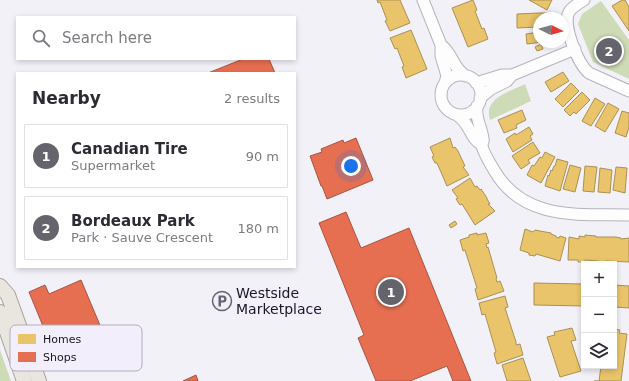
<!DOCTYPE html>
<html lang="en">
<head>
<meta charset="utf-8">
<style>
	:root { --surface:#fff; --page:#f7f7f7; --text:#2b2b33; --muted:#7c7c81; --line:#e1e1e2; --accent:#65636c }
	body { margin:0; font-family:"DejaVu Sans",sans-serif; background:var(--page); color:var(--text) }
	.controls { position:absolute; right:12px; bottom:12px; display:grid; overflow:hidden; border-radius:0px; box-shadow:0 2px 6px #0003 }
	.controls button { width:36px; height:36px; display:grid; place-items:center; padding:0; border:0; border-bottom:1px solid var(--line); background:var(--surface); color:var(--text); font:20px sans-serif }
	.compass { position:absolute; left:533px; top:12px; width:36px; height:36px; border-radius:50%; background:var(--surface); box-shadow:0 2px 6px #0003; rotate:95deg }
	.you { position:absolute; left:351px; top:166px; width:14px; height:14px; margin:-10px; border:3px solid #fff; border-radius:50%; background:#1a73e8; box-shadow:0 0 0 6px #1a73e833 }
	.badge { display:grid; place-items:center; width:26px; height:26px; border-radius:50%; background:var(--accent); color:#fff; font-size:13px; font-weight:700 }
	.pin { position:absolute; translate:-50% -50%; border:2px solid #fff; box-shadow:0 1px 4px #0006 }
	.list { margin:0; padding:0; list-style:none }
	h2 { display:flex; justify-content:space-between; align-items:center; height:52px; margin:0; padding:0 16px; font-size:17px }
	h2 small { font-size:13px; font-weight:400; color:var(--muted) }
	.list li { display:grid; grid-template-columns:26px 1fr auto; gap:12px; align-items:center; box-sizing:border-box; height:64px; margin:0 8px 8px; padding:0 8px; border:1px solid var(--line); border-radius:0px }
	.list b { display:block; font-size:15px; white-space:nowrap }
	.list p { margin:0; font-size:13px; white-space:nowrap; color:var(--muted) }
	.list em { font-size:13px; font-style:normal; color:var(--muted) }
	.icon { flex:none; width:22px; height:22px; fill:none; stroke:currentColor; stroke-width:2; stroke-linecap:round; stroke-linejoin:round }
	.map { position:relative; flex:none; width:629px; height:381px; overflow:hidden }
	.search { position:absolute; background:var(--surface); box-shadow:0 2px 6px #0003; left:16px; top:16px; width:280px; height:44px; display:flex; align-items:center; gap:10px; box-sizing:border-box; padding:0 14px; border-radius:0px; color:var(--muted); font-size:15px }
	.panel { position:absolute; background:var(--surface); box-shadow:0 2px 6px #0003; left:16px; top:72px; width:280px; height:196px; border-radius:0px }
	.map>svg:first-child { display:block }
	.green { fill:#cddbb7 }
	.homes { fill:#e9c46a; stroke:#ab9054 }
	.shops { fill:#e76f51; stroke:#a95442 }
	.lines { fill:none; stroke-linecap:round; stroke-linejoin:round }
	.minor-casing { stroke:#b5b3bc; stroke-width:13 }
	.major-casing { stroke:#a9a59d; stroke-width:16 }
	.minor { stroke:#fdfdfe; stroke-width:11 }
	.major { stroke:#e9e6e0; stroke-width:14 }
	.labels { text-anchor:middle; stroke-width:4; stroke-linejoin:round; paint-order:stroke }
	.poi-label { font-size:14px; fill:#191620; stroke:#f2eefb; text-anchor:start }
	.key { fill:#f2eefb; stroke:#b1adb9; stroke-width:1 }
	.key-label { font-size:11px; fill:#191620 }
</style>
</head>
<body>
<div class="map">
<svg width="629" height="381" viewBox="0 0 629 381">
	<rect width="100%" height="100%" fill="#f3f1f8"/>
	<path class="green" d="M601,1L629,40V79L593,62L578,24L582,14Z
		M525,84L531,101L490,120C483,98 509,92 525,84Z
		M0,350L11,381H0Z"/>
	<path class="homes" d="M377,0H400L410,23L390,31L385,21L387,20L380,2L378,3Z
		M473,0L477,10L475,11L482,29L484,28L488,39L468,47L452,8Z
		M529,0H552L547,10Z
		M622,0H625L629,7V31L612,6Z
		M539,13H547V18H539V27L517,28V14Z
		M411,30L427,69L406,78L402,67L404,66L397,48L395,49L390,38Z
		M539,32V42H543L527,44L526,34Z
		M541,44L543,49L537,51L535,47Z
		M563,72L569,81L551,92L545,82Z
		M571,83L579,91L563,107L555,99Z
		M582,92L590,100L576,114L574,112L570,116L564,110Z
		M595,98L605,104L591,126L582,121Z
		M608,103L619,109L605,132L595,126Z
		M522,110L526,120L516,125L517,128L504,133L498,120Z
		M622,111L629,113V127L626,137L615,133Z
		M529,127L533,134L530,136L532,140L513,152L506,139L515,133L516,135Z
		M450,138L453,148L455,147L458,151L465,166L463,167L469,175L447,186L437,163H435L432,157L434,156L430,147Z
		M533,142L540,153L528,160L530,163L521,169L512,156Z
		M545,152L555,157L541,183L527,175L532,165L534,166L540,157L542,158Z
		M557,159L568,162L560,191L545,186L548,175L549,176L551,170L552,171L554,166H555Z
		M570,165L581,168L575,192L563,189Z
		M585,166L597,167L594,192L583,191Z
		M616,167L627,168L625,193L613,190Z
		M600,168L612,170L610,193L598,192Z
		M470,178L475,187L477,186L480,190L481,189L487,198V199L490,204H488L495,211L475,225L462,204L460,205L456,199L458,198L452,190Z
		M455,221L457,224L451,228L449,225Z
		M525,229L533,232L535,230L540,231L551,233V234L556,236V237L559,238L560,236L566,238L560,261L536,254L535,256L529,255V253L520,250Z
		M477,233V235L486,233L489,243L486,244L487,248L488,247L497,278L496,279L497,282L500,281L504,291L478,300L475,289L477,288L465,250L463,251L460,240L469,237V235Z
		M585,235L596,236V237H616L621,238V239L629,238V262L605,261V263L598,262V261L585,260V262H578V260H568L569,237L579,239V236L585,237Z
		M534,283L584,284V306L534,305Z
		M614,285L629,286V308L614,307Z
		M505,296L508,307L505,308L516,342V345L520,344L523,355L497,364L494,353L496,352L485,314L482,315L479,303Z
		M572,328L576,340L571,341L581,371L560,377L547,337L555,335L554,332Z
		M614,329L620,330L619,333L627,334L621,381H594H599L601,366H614Z
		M523,358L531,381H507L502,365Z"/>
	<path class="shops" d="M243,59H269L275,73H208Z
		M356,138L373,180L327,199L322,186H321L310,156L322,152L321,149L343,140L344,143Z
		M346,212L361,248L409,228L471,381H453L447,366L410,381H376L358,338L364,335L319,223Z
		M81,280L110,349L61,370L29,292L45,285L49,294Z
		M196,375L198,381H183Z"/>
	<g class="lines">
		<g class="minor-casing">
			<path id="minor" d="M423,0L441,45V56L447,76L445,83
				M584,0C579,3 572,7 569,12C562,25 578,64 589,73L629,91
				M441,45C453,53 452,68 466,76
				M441 95a20 20 0 1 1 40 0a20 20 0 1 1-40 0Z
				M476,83L502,75H512L575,49
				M480,98L491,89L507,81L512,75
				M477,106C475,120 482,127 483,139C484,141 482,143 482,145C482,150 491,165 494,170C523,221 579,214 629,215
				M457,115C471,124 469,138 482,145"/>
		</g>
		<g class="major-casing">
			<path id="major" d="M0,286L8,295L39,381
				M0,312L24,381"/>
		</g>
		<use href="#minor" class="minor"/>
		<use href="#major" class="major"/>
	</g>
	<defs>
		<g id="parking-ring" transform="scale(1)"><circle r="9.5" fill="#f2eefb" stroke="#65636c" stroke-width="1.5"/><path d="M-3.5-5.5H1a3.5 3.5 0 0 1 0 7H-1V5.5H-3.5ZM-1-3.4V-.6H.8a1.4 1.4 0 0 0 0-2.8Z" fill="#65636c"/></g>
	</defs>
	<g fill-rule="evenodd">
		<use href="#parking-ring" x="222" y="301"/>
	</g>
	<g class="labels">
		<g class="poi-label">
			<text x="236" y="298">Westside<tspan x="236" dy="16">Marketplace</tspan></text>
		</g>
	</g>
	<rect x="10" y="325" width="132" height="46" rx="6" class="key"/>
	<rect x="18" y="334" width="18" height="10" fill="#e9c46a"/>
	<rect x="18" y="352" width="18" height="10" fill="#e76f51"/>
	<g class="key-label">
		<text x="43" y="343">Homes</text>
		<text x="43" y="361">Shops</text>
	</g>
</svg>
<div class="controls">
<button>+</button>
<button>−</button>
<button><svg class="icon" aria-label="layers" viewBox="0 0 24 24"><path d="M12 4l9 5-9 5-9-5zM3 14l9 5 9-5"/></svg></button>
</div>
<svg class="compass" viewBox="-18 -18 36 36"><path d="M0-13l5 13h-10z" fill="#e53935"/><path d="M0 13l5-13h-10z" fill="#7c7c81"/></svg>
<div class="you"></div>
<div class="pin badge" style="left:391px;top:292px">1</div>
<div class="pin badge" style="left:609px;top:51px">2</div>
<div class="search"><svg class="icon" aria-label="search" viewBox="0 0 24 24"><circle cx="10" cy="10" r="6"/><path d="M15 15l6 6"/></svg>Search here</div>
<section class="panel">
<h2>Nearby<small>2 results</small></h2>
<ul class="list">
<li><span class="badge">1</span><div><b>Canadian Tire</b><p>Supermarket</p></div><em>90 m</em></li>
<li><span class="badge">2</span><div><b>Bordeaux Park</b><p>Park · Sauve Crescent</p></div><em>180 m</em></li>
</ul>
</section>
</div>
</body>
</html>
